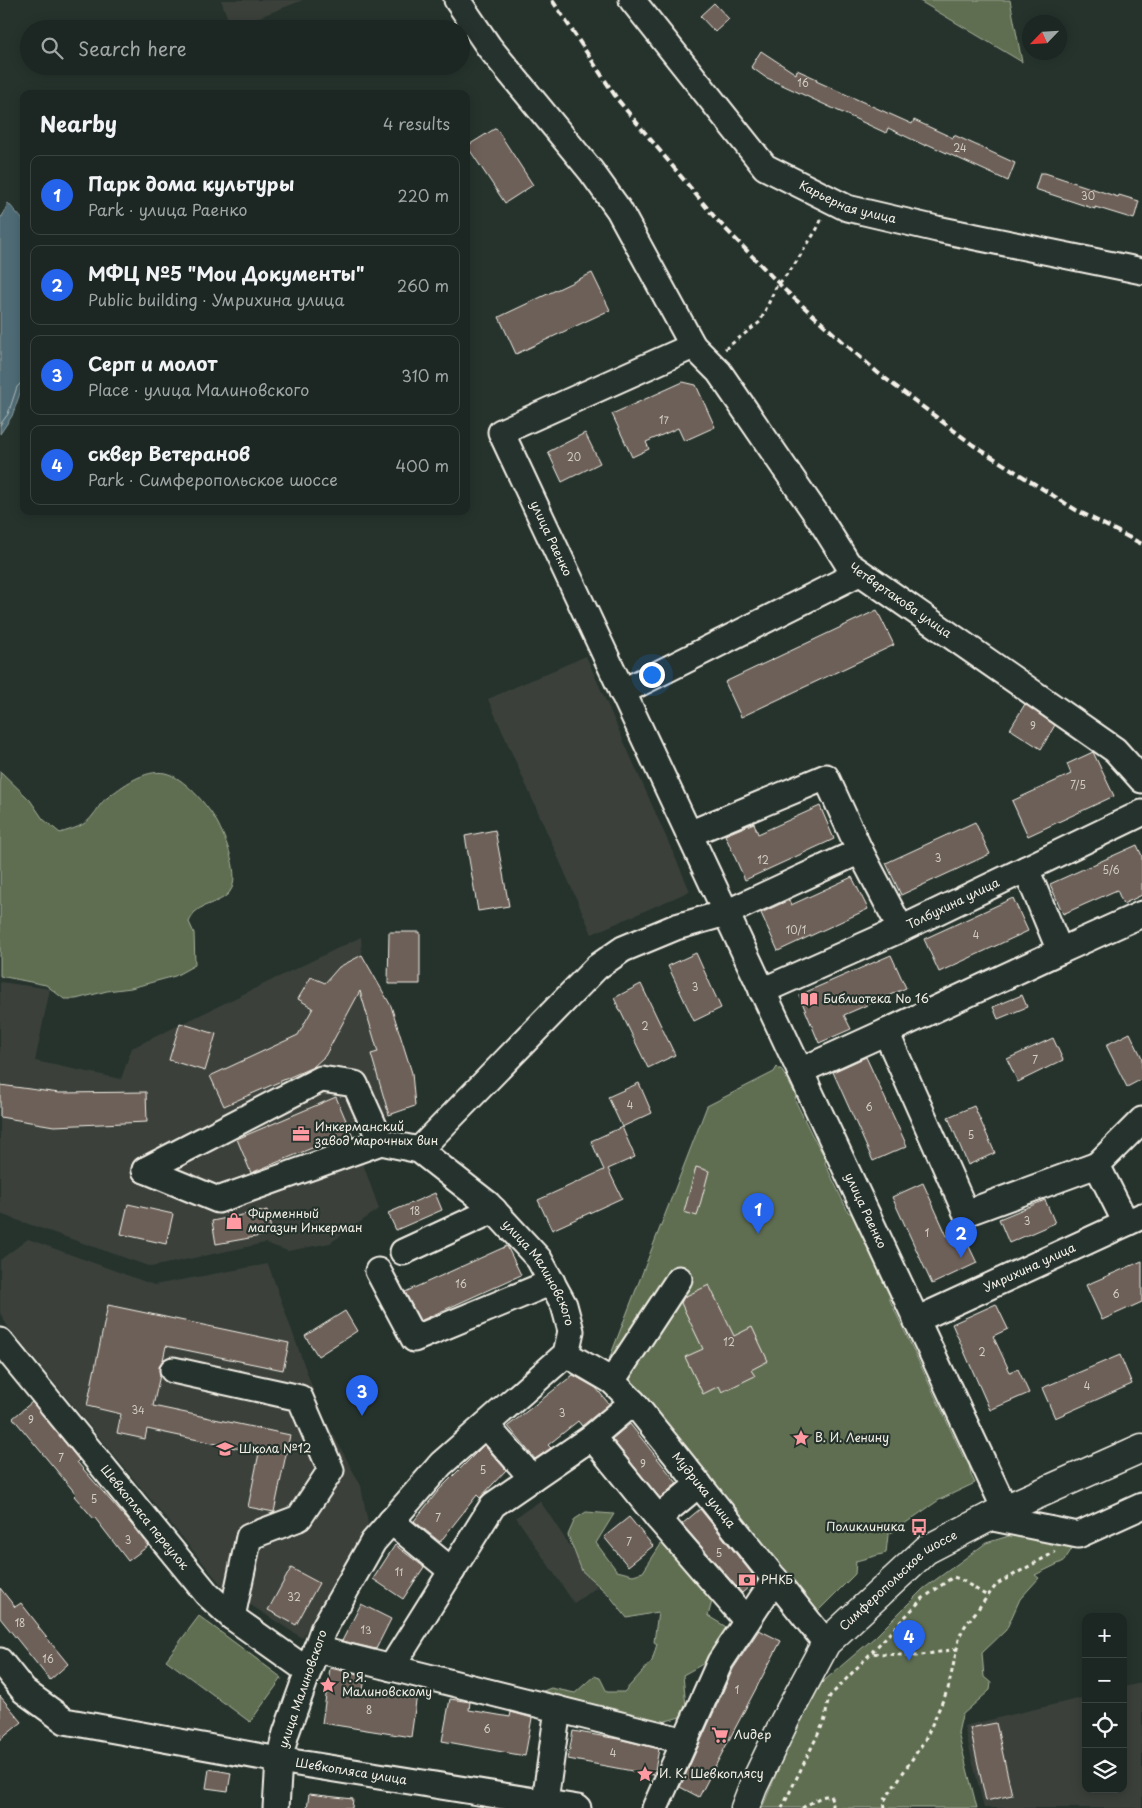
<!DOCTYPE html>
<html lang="en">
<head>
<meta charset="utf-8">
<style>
	:root { --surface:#1c2622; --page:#252e2a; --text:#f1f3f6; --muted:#a0a5a5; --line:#3a4340; --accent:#2563eb }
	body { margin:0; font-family:"Playpen Sans",sans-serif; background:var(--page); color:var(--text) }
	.controls { position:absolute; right:15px; bottom:15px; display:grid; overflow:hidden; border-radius:10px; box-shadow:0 2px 12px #0003 }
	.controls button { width:45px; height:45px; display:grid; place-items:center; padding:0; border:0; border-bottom:1px solid var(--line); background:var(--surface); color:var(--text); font:25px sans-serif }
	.compass { position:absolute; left:1022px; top:15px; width:45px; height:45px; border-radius:50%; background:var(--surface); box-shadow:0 2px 12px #0003; rotate:245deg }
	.you { position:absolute; left:651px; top:674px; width:18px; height:18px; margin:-12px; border:4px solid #fff; border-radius:50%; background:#1a73e8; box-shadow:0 0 0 8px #1a73e833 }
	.badge { display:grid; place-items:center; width:32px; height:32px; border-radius:50%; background:var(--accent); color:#fff; font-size:16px; font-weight:700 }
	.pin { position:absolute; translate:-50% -41px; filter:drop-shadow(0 1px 2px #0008) }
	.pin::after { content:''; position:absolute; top:26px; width:18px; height:15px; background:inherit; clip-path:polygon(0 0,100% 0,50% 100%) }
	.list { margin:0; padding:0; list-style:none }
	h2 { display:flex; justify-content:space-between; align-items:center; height:65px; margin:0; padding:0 20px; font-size:21px }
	h2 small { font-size:16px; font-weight:400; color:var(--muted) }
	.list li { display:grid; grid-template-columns:32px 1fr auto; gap:15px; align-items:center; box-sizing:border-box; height:80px; margin:0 10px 10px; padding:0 10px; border:1px solid var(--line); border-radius:10px }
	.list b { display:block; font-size:19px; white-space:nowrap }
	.list p { margin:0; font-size:16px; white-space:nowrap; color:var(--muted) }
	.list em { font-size:16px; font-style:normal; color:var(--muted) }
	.icon { flex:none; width:28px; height:28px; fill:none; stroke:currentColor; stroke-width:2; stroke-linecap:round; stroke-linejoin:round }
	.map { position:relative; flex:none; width:1142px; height:1808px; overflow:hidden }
	.search { position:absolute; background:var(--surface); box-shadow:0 2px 12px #0003; left:20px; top:20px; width:450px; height:55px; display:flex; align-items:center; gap:12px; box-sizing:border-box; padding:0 18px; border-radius:28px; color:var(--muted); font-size:19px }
	.panel { position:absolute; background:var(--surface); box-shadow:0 2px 12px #0003; left:20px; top:90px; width:450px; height:425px; border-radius:10px }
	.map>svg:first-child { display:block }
	.built { fill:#3b413a }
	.green { fill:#5e6e51; stroke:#a9b09c }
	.water { fill:#506c76; stroke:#92a1a4 }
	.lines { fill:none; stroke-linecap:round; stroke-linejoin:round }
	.shore { stroke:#b2bcba; stroke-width:1 }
	.building { fill:#6d6159; stroke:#f4f1e8 }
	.minor-casing { stroke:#f4f1e8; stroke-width:29 }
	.major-casing { stroke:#f4f1e8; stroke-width:31 }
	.path { stroke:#f4f1e8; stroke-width:3; stroke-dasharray:4 4; stroke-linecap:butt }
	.minor { stroke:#26332d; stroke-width:25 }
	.major { stroke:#26332d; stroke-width:28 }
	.rail { stroke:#f4f1e8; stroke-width:4; stroke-dasharray:8 4; stroke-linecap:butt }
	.labels { text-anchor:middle; stroke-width:4.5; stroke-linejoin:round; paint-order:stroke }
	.number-label { font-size:10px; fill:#d2cdc4 }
	.street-label { font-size:12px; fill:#f4f1e8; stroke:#26332d }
	.poi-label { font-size:12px; fill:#f4f1e8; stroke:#26332d; text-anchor:start }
</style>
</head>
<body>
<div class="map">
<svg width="1142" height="1808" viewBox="0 0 1142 1808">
	<rect width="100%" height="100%" fill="#26332d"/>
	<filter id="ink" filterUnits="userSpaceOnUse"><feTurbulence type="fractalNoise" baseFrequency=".02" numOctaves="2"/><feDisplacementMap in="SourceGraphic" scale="10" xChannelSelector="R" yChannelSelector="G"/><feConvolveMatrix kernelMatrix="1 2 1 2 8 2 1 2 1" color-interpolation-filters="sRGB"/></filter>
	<g filter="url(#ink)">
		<path class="built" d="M221,0H303L231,28Z
			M586,656L690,891L592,934L488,699Z
			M361,937L362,955L391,1006L412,1073L415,1106L351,1130L379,1209L330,1243L288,1251L265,1243L151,1267L0,1214V982L50,989L35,1061L121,1079L132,1048Z
			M28,1239L154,1285L268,1264L321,1412L361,1486L368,1524L302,1638L223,1587L8,1327L0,1313V1260Z
			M540,1501L597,1587L574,1603L516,1517Z
			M1142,1683V1808H984L964,1726L1086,1697V1789H1123V1687Z"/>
		<path class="green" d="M918,0H1010L1022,62Z
			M0,771L30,800L43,819L60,833C72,829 86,826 93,815C99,808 99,804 107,798C122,786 145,769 165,773C184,777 208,806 217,822C225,837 239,871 232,888C226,903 205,902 195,912C192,914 191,919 189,922L194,933L195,965L175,976L131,988L107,991L76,999H64L46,985L0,976Z
			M777,1067L779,1069H781L796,1095L795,1100L812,1135L826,1159L825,1163L848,1212L852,1214L890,1296L889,1298L964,1458L969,1463L971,1475L975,1483L939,1500L888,1535L886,1553L856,1561L855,1574L817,1612L808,1615L663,1428L608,1362L707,1106L774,1072Z
			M586,1512L614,1514L596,1543L617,1571L633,1575L643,1572L663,1541L715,1590L708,1616L728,1628L717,1656L683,1675L686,1707L680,1717L659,1723L538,1693L551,1688L575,1693L594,1676L600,1678L607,1692H624L652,1661L657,1644L654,1642L658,1612L627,1618L609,1595L582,1571L568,1535L575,1519Z
			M1012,1535L1075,1544L1064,1561L1035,1575L1039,1578L1020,1599L1006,1630L982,1653L984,1677L991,1683L990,1690L962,1715L958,1733L977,1808H762L788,1746L819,1685L875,1637L923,1589L986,1543Z
			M199,1616L282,1678L250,1722L166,1660Z"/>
		<path class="water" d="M8,203L24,221V382L12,416L0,434V216L2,217Z"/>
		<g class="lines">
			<path class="shore" d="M0,425L8,414L17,387L20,384L24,383"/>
		</g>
		<path class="building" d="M714,3L729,19L715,32L700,16Z
			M761,51L796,74L797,70L817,79L816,81L912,124L914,120L953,138L954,135L1015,163L1008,181L927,144L926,146L888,128L886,133L765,77L751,67Z
			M496,128L533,185L505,203L467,146Z
			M1040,173H1045L1118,197L1119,195L1139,201L1134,219L1095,207V209L1035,189Z
			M592,273L610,310L516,354L499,317Z
			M683,382L696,385L715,427L684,441L678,428L646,442L649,449L632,457L612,414Z
			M585,433L600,463L562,482L548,452Z
			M877,610L894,645L741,717L725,682Z
			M1025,704L1055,725L1041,749L1010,729Z
			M1093,752L1114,796L1028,836L1012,801L1071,774L1067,764Z
			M820,806L834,839L745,880L725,835L754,823L758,834Z
			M975,822L990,854L901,895L886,863Z
			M495,830L509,906L478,911L465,836Z
			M1137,845L1142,856V895L1123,904L1117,890L1063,914L1050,884Z
			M852,877L868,909L778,951L761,913L789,900L791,905Z
			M1013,898L1028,931L939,972L924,939Z
			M389,932H420V984H388Z
			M696,953L721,1008L694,1021L668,966Z
			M362,955L391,1006L412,1073L415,1106L389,1115L371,1054L378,1052L360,991L325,1056L313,1067L224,1106L210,1076L298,1035L313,1008L298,999L311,977L325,983L339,967Z
			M891,955L906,988L844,1015L851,1029L819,1043L799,995Z
			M641,984L675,1055L648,1068L614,998Z
			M1022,995L1027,1007L998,1019L993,1007Z
			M180,1023L216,1034L205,1071L169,1060Z
			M1130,1033L1142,1058V1079L1127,1087L1106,1045Z
			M1053,1038L1063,1060L1018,1082L1007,1059Z
			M866,1057L907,1146L873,1161L833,1072Z
			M639,1083L652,1113L622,1127L608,1097Z
			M0,1085L59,1093L146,1092L147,1122L54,1126L0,1117Z
			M336,1097L353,1137L335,1143L334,1139L251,1173L237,1139Z
			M974,1106L995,1153L968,1165L948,1117Z
			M622,1127L635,1157L608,1169L622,1198L552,1230L538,1200L604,1170L591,1141Z
			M696,1167L709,1171L697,1216L684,1212Z
			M923,1183L947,1236L961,1230L977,1263L932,1284L892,1197Z
			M435,1193L442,1210L396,1230L388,1213Z
			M1045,1200L1055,1223L1009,1243L999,1219Z
			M128,1204L173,1214L166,1244L121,1234Z
			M267,1210L272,1234L216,1244L212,1221Z
			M507,1246L521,1275L420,1321L405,1292Z
			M1142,1261V1302L1102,1320L1086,1285Z
			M709,1285L734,1336L752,1327L768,1361L751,1370L755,1376L722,1392L719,1386L703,1394L685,1357L703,1349L681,1303L684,1297Z
			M996,1304L1008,1329L993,1336L1010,1372L1018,1369L1029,1393L990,1410L952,1324Z
			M108,1305L289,1343L283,1370L166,1346L163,1360L159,1367L160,1375L153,1406L290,1435L274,1512L248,1507L259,1453L147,1429L145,1439L117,1433L121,1414L87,1406Z
			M345,1311L357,1331L318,1356L305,1336Z
			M1120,1355L1132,1384L1055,1418L1042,1388Z
			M573,1375L596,1388L609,1404L582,1426L578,1421L548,1445L551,1448L535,1459L508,1426Z
			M32,1402L79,1460L77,1462L131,1524L148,1546L128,1561L95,1518L94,1519L74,1496L76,1494L13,1418Z
			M630,1424L677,1483L660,1498L612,1439Z
			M484,1445L506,1470L480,1498L477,1495L440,1542L414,1521L438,1491Z
			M700,1509L757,1580L742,1593L682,1524Z
			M629,1517L653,1546L628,1566L604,1537Z
			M395,1545L424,1567L403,1599L373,1579Z
			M291,1568L319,1583L296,1625L268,1610Z
			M0,1588L15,1607L21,1603L39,1626L38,1627L68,1664L50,1680L0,1618Z
			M361,1604L391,1619L376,1649L342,1641Z
			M759,1630L781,1641L699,1797L680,1787L733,1669Z
			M330,1668L365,1676L363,1691L394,1696L395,1690L417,1694L411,1737L322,1723Z
			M0,1696L22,1722L0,1740Z
			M450,1699L470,1702L469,1710L510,1717L511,1712L532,1718L525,1756L442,1741Z
			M996,1723L1012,1795L986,1801L970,1728Z
			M573,1731L618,1739L659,1749L654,1775L568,1759Z
			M209,1769L231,1773L228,1791L206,1788Z
			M309,1794L353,1799L352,1808H307Z"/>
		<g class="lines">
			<g class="minor-casing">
				<g id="minor">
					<path id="s1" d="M457,0L489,47L591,171L619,210L693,346L719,372L823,524L848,564L1115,750L1142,780"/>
					<path id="s2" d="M632,0L765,167L847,208L937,229L1142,271"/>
					<path id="s3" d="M693,346L501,432L1005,1509"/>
					<path d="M622,692L859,573"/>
					<path d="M689,834L826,777L860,851"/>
					<path d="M1026,869L1060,951L886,1032L966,1213L1097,1165L1126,1223"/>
					<path d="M1060,951L1142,914"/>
					<path id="s4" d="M762,991L901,929L1142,813"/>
					<path d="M800,1071L886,1032"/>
					<path d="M419,1150L597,967L623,949L676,927L726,913L860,851L901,929"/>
					<path d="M1097,1165L1142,1120"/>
					<path id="s5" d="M145,1170L321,1079L355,1084L381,1142L419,1150L488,1204L539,1259L564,1305L571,1331L566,1354L441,1464L373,1542L323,1630L286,1733L279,1760L276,1808"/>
					<path d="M145,1170L218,1200L381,1142"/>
					<path d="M403,1252L494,1210"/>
					<path d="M378,1271L414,1339L552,1282"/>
					<path id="s6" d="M916,1320L1142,1216"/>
					<path id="s7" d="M0,1341L207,1594L232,1617L308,1671"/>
					<path id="s8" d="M566,1354L612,1381L633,1402L826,1643"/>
					<path d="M173,1370L300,1398L331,1470L299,1518L249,1537L232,1617"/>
					<path d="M612,1381L679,1279"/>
					<path d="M633,1402L592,1437L658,1518"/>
					<path d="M486,1425L532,1478"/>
					<path d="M699,1484L658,1518L747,1621"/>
					<path d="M988,1517L1078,1535L1142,1506"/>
					<path d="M391,1521L452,1571"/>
					<path d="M316,1649L685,1741"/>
					<path id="s9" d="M0,1661L24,1691L65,1721L279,1760L578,1808"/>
					<path d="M391,1668L493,1505L592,1437"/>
					<path d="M544,1808L558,1709"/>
					<path d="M655,1808L720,1662L775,1579"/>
				</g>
			</g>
			<g class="major-casing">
				<g id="major">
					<path id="s10" d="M745,1808L753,1787L785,1720L826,1643L926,1550L1005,1509L1142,1448"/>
				</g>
			</g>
			<path class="path" d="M725,349L760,322L776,287L793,267L817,229L822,218
				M957,1649L916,1656L871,1653L922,1599L953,1577L960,1579L987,1596
				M782,1808L824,1722C827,1714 826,1704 830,1696L871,1653
				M802,1808L821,1797L830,1795L832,1800V1808
				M885,1808L884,1801L925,1740L948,1689L960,1635L965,1626L997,1584L1055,1552"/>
			<use href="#minor" class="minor"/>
			<use href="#major" class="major"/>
			<path class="rail" d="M552,0L618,100L717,220L786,291L878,373L973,445L1076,510L1142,544"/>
		</g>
	</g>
	<defs>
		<g id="library-bare" transform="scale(1.35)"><path d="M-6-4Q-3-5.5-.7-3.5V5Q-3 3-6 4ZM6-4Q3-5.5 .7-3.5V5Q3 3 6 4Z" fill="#ff9aa2" stroke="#26332d" stroke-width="2.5" paint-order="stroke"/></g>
		<g id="office-bare" transform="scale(1.35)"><path d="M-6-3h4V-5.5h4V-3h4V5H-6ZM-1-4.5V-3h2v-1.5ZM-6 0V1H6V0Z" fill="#ff9aa2" stroke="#26332d" stroke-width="2.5" paint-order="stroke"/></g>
		<g id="shop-bare" transform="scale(1.35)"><path d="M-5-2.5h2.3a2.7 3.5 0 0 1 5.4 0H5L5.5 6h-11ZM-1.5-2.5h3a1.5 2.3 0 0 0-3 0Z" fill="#ff9aa2" stroke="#26332d" stroke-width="2.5" paint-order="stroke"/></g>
		<g id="sight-bare" transform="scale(1.35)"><path d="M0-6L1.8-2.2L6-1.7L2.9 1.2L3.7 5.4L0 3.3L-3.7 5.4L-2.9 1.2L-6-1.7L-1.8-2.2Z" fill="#ff9aa2" stroke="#26332d" stroke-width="2.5" paint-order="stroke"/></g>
		<g id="school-bare" transform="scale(1.35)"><path d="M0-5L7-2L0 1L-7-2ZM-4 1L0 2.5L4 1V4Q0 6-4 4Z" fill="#ff9aa2" stroke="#26332d" stroke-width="2.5" paint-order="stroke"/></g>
		<g id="bus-bare" transform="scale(1.35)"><path d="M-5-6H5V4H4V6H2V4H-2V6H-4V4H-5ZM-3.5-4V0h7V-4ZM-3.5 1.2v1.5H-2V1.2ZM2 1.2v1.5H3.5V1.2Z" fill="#ff9aa2" stroke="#26332d" stroke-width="2.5" paint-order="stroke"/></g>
		<g id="bank-bare" transform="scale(1.35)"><path d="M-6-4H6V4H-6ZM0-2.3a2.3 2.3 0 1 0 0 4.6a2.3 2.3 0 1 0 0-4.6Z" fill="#ff9aa2" stroke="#26332d" stroke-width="2.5" paint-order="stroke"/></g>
		<g id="supermarket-bare" transform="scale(1.35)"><path d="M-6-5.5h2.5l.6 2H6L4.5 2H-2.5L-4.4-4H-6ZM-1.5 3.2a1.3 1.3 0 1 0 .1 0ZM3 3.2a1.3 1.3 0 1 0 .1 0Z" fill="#ff9aa2" stroke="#26332d" stroke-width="2.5" paint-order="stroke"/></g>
	</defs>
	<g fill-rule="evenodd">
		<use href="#library-bare" x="809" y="999"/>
		<use href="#office-bare" x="301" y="1134"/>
		<use href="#shop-bare" x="234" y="1221"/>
		<use href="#sight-bare" x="801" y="1438"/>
		<use href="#school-bare" x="225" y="1449"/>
		<use href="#bus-bare" x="919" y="1527"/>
		<use href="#bank-bare" x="747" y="1580"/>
		<use href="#sight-bare" x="328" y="1685"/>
		<use href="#supermarket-bare" x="720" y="1735"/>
		<use href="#sight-bare" x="645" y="1774"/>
	</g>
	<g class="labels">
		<g class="number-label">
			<text x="803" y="87">16</text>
			<text x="960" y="152">24</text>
			<text x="1088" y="200">30</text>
			<text x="664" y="424">17</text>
			<text x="574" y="461">20</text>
			<text x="1033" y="730">9</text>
			<text x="1078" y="789">7/5</text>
			<text x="938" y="862">3</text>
			<text x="763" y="864">12</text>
			<text x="1111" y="874">5/6</text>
			<text x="796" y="934">10/1</text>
			<text x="976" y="939">4</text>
			<text x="695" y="991">3</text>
			<text x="645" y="1030">2</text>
			<text x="1035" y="1064">7</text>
			<text x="630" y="1109">4</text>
			<text x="869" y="1111">6</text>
			<text x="971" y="1139">5</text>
			<text x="415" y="1215">18</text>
			<text x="1027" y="1225">3</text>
			<text x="927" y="1237">1</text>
			<text x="461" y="1288">16</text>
			<text x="1116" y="1298">6</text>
			<text x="729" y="1346">12</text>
			<text x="982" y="1356">2</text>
			<text x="1087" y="1390">4</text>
			<text x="138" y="1414">34</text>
			<text x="562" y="1417">3</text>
			<text x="31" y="1424">9</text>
			<text x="61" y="1462">7</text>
			<text x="643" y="1468">9</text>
			<text x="483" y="1474">5</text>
			<text x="94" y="1503">5</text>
			<text x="438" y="1522">7</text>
			<text x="128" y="1544">3</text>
			<text x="629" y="1546">7</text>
			<text x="719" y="1557">5</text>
			<text x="399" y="1576">11</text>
			<text x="294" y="1601">32</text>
			<text x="20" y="1627">18</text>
			<text x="366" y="1634">13</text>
			<text x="48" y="1663">16</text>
			<text x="737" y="1694">1</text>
			<text x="369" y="1714">8</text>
			<text x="487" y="1733">6</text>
			<text x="613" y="1757">4</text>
		</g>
		<g class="street-label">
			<text dy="4" stroke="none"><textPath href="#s2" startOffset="304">Карьерная улица</textPath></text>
			<text dy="4" stroke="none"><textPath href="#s3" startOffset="328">улица Раенко</textPath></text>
			<text dy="4" stroke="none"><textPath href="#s1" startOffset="752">Четвертакова улица</textPath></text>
			<text dy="4" stroke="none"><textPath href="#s4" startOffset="210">Толбухина улица</textPath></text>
			<text dy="4" stroke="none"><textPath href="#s3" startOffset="1070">улица Раенко</textPath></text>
			<text dy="4" stroke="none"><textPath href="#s6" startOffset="125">Умрихина улица</textPath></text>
			<text dy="4" stroke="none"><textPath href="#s5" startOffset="509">улица Малиновского</textPath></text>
			<text dy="4" stroke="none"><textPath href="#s8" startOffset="196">Мудрика улица</textPath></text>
			<text dy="4" stroke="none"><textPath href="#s7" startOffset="228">Шевкопляса переулок</textPath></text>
			<text dy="4" stroke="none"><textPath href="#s10" startOffset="280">Симферопольское шоссе</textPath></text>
			<text transform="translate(303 1689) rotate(-71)" y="4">улица Малиновского</text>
			<text dy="4" stroke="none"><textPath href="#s9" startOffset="380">Шевкопляса улица</textPath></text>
		</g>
		<g class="poi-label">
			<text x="823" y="1003">Библиотека No 16</text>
			<text x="315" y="1131">Инкерманский<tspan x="315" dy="14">завод марочных вин</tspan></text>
			<text x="248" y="1218">Фирменный<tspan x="248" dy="14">магазин Инкерман</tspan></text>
			<text x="815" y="1442">В. И. Ленину</text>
			<text x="239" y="1453">Школа №12</text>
			<text x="905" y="1531" text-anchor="end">Поликлиника</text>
			<text x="761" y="1584">РНКБ</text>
			<text x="342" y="1682">Р. Я.<tspan x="342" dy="14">Малиновскому</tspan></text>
			<text x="734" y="1739">Лидер</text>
			<text x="659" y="1778">И. К. Шевкоплясу</text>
		</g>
	</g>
</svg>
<div class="controls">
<button>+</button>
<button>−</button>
<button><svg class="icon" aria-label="locate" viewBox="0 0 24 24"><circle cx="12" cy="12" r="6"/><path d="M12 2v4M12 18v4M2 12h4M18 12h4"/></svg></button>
<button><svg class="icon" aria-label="layers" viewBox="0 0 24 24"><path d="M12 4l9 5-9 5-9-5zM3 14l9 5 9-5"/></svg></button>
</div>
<svg class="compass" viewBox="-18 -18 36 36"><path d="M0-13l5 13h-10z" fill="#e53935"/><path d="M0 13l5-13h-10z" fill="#a0a5a5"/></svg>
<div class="you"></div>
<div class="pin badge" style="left:758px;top:1234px">1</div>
<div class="pin badge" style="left:961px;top:1258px">2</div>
<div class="pin badge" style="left:362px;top:1416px">3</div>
<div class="pin badge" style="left:909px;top:1661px">4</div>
<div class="search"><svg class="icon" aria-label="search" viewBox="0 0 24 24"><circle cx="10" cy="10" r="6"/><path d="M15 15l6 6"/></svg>Search here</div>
<section class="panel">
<h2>Nearby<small>4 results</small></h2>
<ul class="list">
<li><span class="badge">1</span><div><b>Парк дома культуры</b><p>Park · улица Раенко</p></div><em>220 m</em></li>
<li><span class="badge">2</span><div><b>МФЦ №5 &quot;Мои Документы&quot;</b><p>Public building · Умрихина улица</p></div><em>260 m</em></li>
<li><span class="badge">3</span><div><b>Серп и молот</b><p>Place · улица Малиновского</p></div><em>310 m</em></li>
<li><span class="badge">4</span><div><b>сквер Ветеранов</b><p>Park · Симферопольское шоссе</p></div><em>400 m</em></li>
</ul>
</section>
</div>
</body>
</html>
